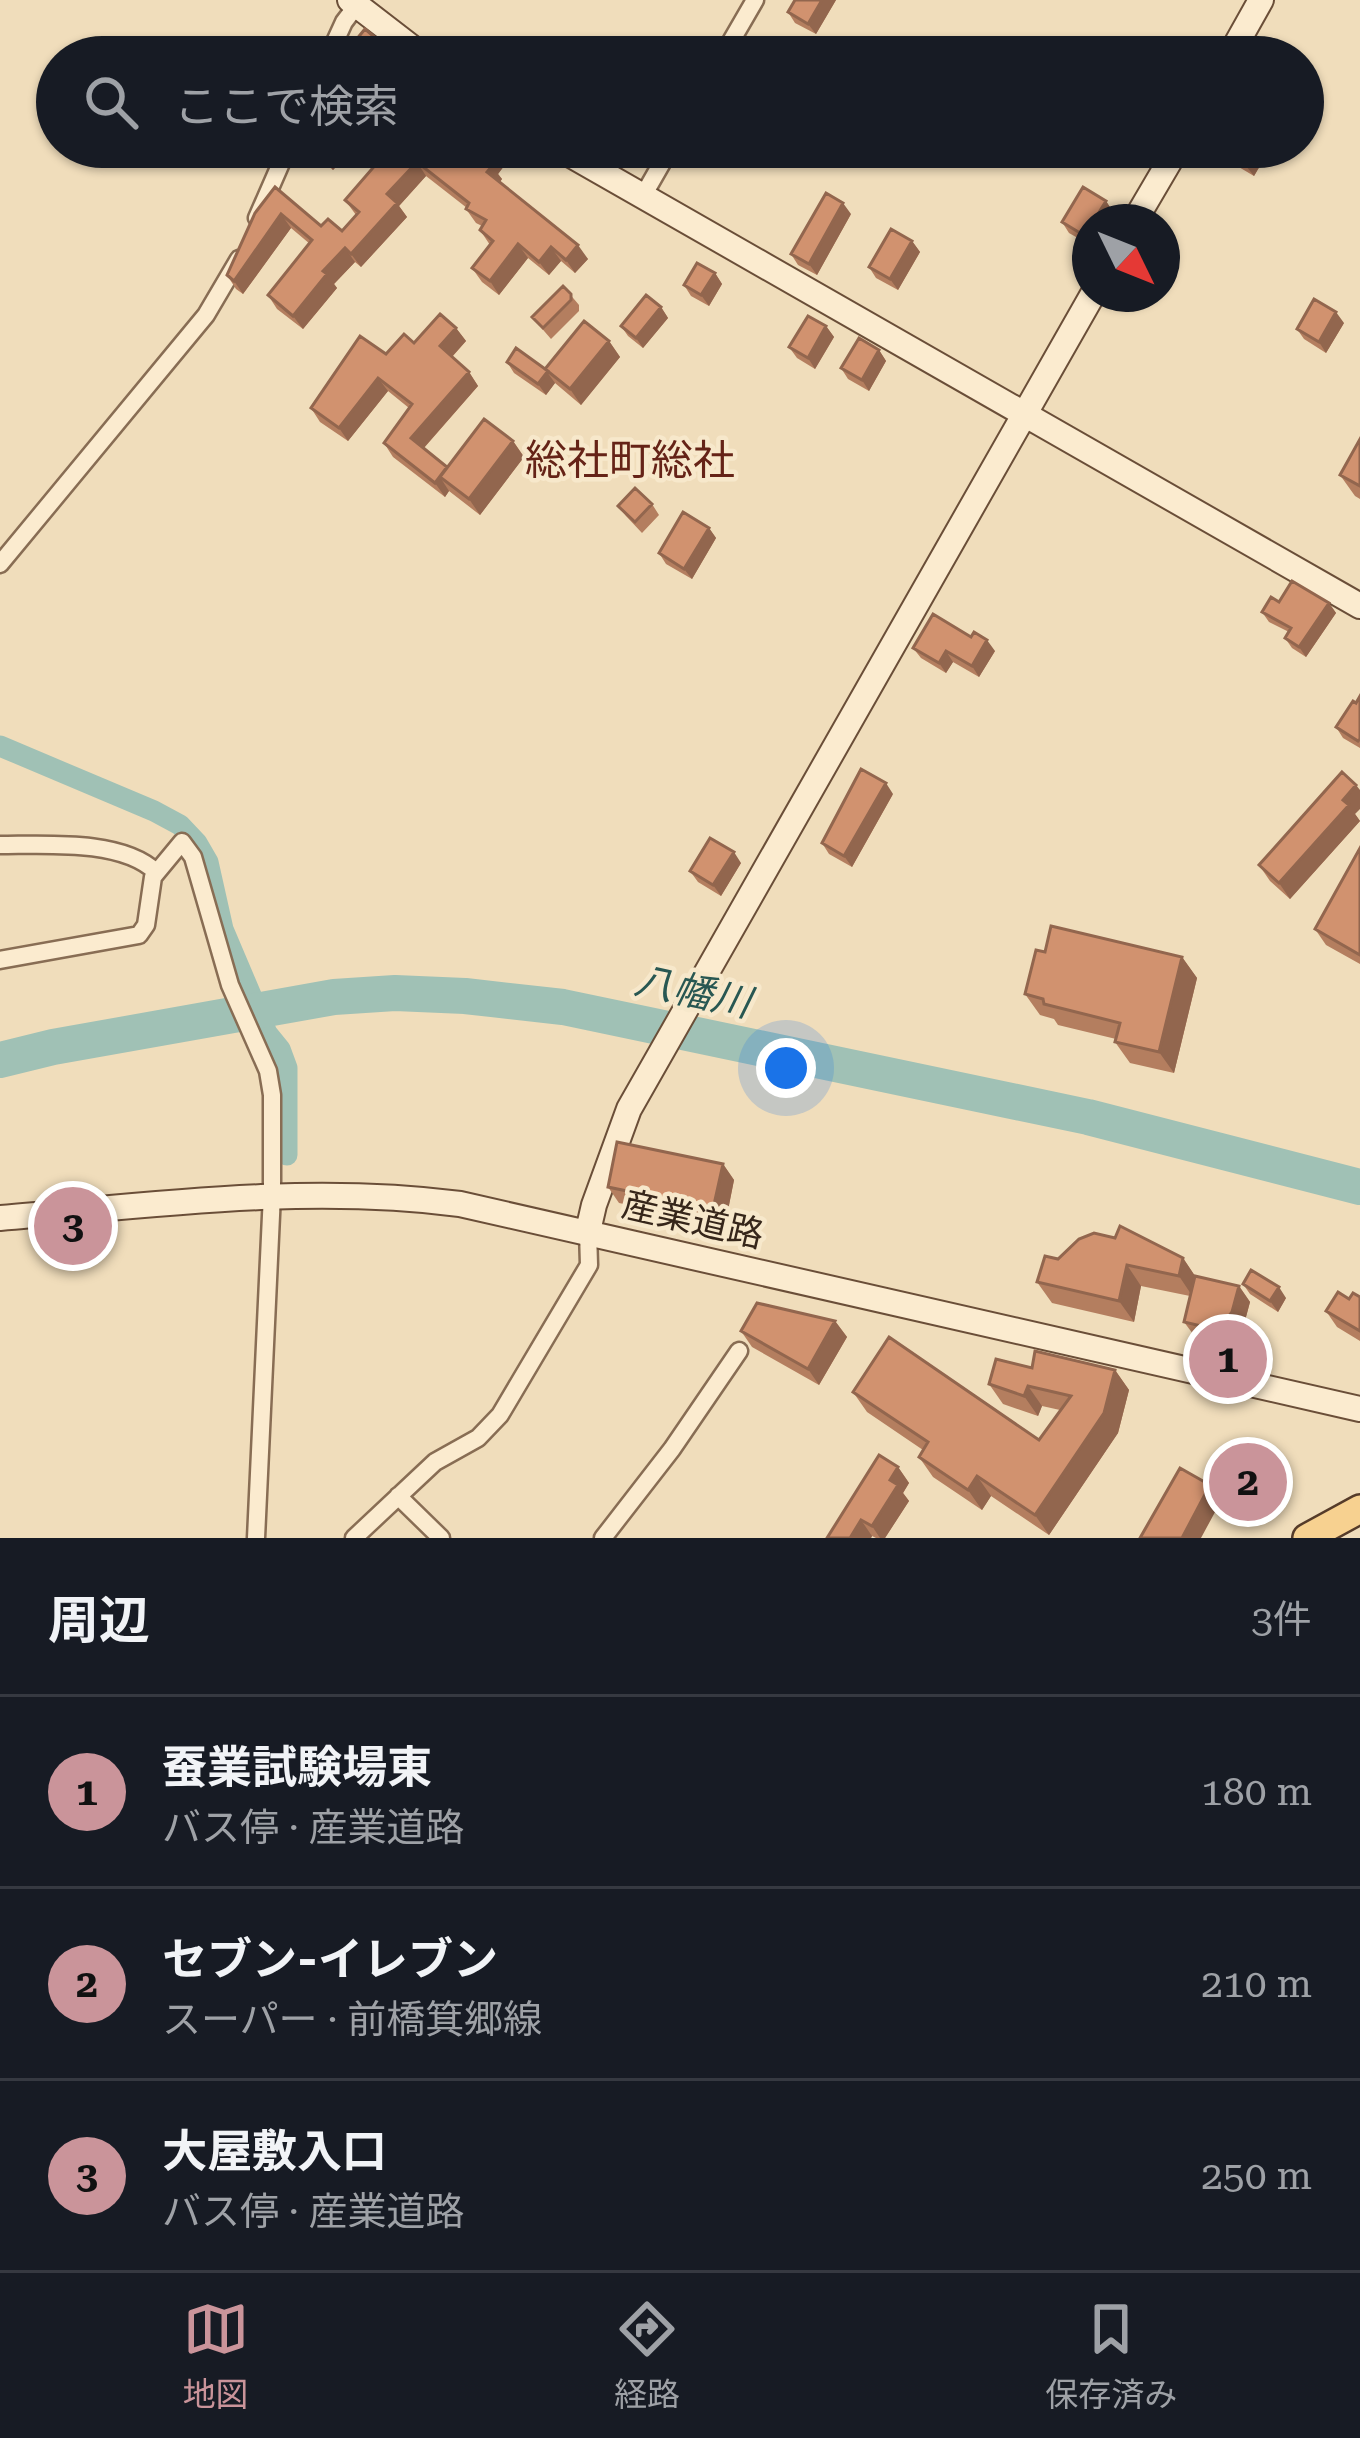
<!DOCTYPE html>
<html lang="ja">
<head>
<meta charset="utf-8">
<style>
	:root { --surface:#171b24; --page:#242831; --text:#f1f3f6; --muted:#9ea1a6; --line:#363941; --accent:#ca949a }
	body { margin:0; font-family:"Roboto Serif","Noto Sans JP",serif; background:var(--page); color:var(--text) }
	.compass { position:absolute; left:1072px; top:204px; width:108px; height:108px; border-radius:50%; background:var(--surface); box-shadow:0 3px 9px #0004; rotate:133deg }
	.you { position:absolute; left:786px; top:1068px; width:42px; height:42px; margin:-30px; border:9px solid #fff; border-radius:50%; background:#1a73e8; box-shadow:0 0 0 18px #1a73e833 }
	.badge { display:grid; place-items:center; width:78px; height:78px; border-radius:50%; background:var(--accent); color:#111; font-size:39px; font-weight:700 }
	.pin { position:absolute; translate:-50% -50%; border:6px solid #fff; box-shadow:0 3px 12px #0006 }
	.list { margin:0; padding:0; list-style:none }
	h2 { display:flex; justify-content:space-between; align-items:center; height:156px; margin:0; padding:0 48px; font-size:51px }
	h2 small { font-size:39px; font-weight:400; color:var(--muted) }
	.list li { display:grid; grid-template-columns:78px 1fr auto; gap:36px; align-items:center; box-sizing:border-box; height:192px; padding:0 48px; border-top:3px solid var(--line) }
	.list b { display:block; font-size:45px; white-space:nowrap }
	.list p { margin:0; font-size:39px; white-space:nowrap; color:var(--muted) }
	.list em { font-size:39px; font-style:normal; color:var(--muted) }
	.icon { flex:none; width:66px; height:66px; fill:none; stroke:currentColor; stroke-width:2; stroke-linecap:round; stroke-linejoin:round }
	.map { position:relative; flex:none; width:1360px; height:1538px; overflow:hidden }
	.search { position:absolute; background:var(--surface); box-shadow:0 3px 9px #0004; left:36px; right:36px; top:36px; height:132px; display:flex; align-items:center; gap:30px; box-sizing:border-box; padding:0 42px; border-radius:66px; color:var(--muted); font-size:45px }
	.sheet { height:732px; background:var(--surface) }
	nav { display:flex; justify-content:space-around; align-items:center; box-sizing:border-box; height:168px; border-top:3px solid var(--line); background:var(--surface); font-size:33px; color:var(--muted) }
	nav a { display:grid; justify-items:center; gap:6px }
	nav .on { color:var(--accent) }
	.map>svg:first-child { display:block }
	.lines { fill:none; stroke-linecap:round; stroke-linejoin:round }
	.canal { stroke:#a0c1b5; stroke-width:21 }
	.river { stroke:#a0c1b5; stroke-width:36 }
	.street-casing { stroke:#886d54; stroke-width:21 }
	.secondary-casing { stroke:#6a4e38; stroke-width:28 }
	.primary-casing { stroke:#553b29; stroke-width:32 }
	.street { stroke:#fbebcf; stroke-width:16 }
	.secondary { stroke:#fbebcf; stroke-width:24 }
	.primary { stroke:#f7d190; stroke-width:27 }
	.wall { fill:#b47e5f }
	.shaded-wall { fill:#92664e }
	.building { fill:#d1926f; stroke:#92664e; stroke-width:3 }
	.labels { text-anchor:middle; stroke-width:9; stroke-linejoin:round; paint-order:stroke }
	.street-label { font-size:36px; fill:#36261a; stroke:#f7e8cb }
	.water-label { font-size:39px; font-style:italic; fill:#285752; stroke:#f7e8cb }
	.quarter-label { font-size:42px; fill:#652317; stroke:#f7e8cb }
</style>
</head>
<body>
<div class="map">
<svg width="1360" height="1538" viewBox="0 0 1360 1538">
	<rect width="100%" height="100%" fill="#f0ddbb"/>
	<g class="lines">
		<path class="canal" d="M0,746L154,811L180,825L197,843L208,862L223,929L267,1033L280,1049L287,1068V1155"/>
		<path class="river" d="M0,1060L53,1047L334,997L395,993L465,996L563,1007L1088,1117L1360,1187"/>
		<g class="street-casing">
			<path id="street" d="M328,57L344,22L357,5
				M722,57L755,0
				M643,196L671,147
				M257,218L288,147
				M0,564L206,315L239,259
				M0,845C45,845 122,839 156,872
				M0,960L139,935L146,925L153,877L182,842L193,857L230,985L268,1071L272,1095V1194L256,1538
				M398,1496L441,1538
				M354,1538L435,1462L478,1438L500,1415L589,1265L588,1231
				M603,1538L672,1449L739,1351"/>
		</g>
		<g class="secondary-casing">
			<path id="secondary" d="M350,0L424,57
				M1229,57L1261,0
				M557,147L1360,606
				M1134,222L1178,147
				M0,1218C154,1205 306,1184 460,1204L1360,1409
				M588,1231L594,1205L629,1109L1093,294"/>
		</g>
		<g class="primary-casing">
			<path id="primary" d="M1307,1538L1360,1509"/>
		</g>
		<use href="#street" class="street"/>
		<use href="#secondary" class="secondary"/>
		<use href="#primary" class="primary"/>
	</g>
	<path class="wall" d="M795,0H836L816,34L795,23L788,12Z
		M289,147H355L333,170L316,155L304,168L296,161L288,150Z
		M391,147L442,160L513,154L498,174L502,179L500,182L588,259L575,273L561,261L549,275L528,258L499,295L482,282L472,268L490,245L480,230L482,226L476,223L466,209L467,208L426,176L399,206L407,217L361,267L355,262L334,284L337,288L303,329L277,309L268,295L310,244L291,228L243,294L236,289L227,275L275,187L321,226L342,231L356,215L345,200Z
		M1227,147H1271L1254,176L1232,163L1224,153Z
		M1106,201L1113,212L1090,222V245L1069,233L1062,222Z
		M851,214L817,275L798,265L791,254Z
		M912,241L920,252L898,290L876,278L869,267Z
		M715,273L722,284L709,306L691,296L684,285Z
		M563,286L579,305V311L551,339L532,317Z
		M661,307L668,318L643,348L628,336L621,326Z
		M1344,323L1326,353L1304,339L1297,329Z
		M826,326L834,337L815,369L797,358L789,347Z
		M456,328L466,341L452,357L469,372L478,386L424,448L447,467L513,441L524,457L480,515L449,491L445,497L393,457L384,443L409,408L388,391L348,441L320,422L311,408L386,354Z
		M609,341L620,357L581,405L555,383L546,395L514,373L507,362L545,369Z
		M879,350L886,361L869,391L848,379L841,368Z
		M1360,439V499L1355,496L1340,475Z
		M652,504L659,515L642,533L626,516L618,506Z
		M709,528L716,538L692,579L666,564L659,553Z
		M1279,602L1329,603L1336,613L1306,657L1292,648L1285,638L1289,632L1269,622L1262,612Z
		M913,648L995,651L979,677L953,662L946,673L921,658Z
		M1360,696V748L1343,738L1336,727Z
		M893,794L852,867L829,854L822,843Z
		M1355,814L1360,821L1290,899L1270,881L1259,865Z
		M1360,848V964L1326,945L1315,929Z
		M741,863L721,896L698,882L690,871Z
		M1045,952L1182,957L1197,978L1174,1073L1130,1063L1115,1042L1116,1039L1058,1025L1054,1019L1040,1015L1025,994Z
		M723,1164L734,1180L725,1225L619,1203L608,1187Z
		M1183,1258L1195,1276L1239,1286L1250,1302L1243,1328L1229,1346L1196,1338L1184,1322L1190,1296L1141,1286L1134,1322L1052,1303L1037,1282L1058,1259Z
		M1243,1284L1286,1298L1278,1312L1250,1294Z
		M1360,1297V1341L1337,1327L1326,1311L1349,1299Z
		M835,1321L847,1337L819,1385L752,1347L741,1331Z
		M1032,1368L1115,1370L1129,1390L1118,1433L1049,1535L991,1496L982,1510L933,1477L919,1457L923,1450L867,1412L853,1392L1039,1440L1060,1410L1042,1406L1038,1416L1003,1404L989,1384Z
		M898,1467L909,1483L903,1493L909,1501L885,1538H876L872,1536L871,1538H827Z
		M1274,1477L1281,1488L1260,1514L1229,1489L1222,1479Z"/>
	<path class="shaded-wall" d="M822,0H836L816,34L808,24Z
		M306,147H310L316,155L304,168L296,158Z
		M337,147H355L333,170L326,159Z
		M499,147H508L513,154L498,174L502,179L497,186L487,172V161Z
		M1257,147H1271L1254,176L1246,166Z
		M417,162L426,176L399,206L407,217L361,267L351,254L387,194Z
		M1106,201L1113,212L1107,222H1093Z
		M843,203L851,214L817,275L809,264Z
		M281,214L291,228L243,294L234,281Z
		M912,241L920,252L898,290L890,279Z
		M518,244L528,258L499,295L490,281Z
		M578,245L588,259L575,273L566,260Z
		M551,247L561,261L549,275L539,262Z
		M345,248L355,262L334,284L337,288L303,329L293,316L323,271Z
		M715,273L722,284L709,306L701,295Z
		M661,307L668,318L643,348L636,338Z
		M1336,312L1344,323L1326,353L1319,342Z
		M826,326L834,337L815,369L808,358Z
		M456,328L466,341L449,360L440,346Z
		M609,341L620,357L581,405L570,389Z
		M879,350L886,361L869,391L862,380Z
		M469,372L478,386L421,451L411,438Z
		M547,372L555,383L546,395L538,384Z
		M378,378L388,391L348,441L339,428Z
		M513,441L524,457L480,515L469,499Z
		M440,477L449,491L445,497L435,483Z
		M709,528L716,538L692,579L684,569Z
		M1329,603L1336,613L1306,657L1299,647Z
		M987,640L995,651L979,677L972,666Z
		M946,651L953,662L946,673L939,663Z
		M886,783L893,794L852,867L844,856Z
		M1356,785L1360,790V809L1355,814L1360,821L1290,899L1279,883Z
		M734,852L741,863L721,896L713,885Z
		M1182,957L1197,978L1174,1073L1159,1052Z
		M723,1164L734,1180L725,1225L713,1209Z
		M1183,1258L1197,1279L1193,1297L1179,1276Z
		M1127,1265L1141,1286L1134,1322L1119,1301Z
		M1239,1286L1250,1302L1243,1328L1229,1346L1218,1330Z
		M1279,1287L1286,1298L1278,1312L1270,1301Z
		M835,1321L847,1337L819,1385L808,1369Z
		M1115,1370L1129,1390L1118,1433L1049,1535L1035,1515Z
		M1028,1386L1042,1406L1038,1416L1024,1396Z
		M898,1467L909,1483L903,1493L909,1501L885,1538H880L872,1526L890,1480Z
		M977,1476L991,1496L982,1510L968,1490Z
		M1274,1477L1281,1488L1260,1514L1253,1503Z
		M1210,1485L1221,1501L1201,1538H1182Z
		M861,1520L872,1536L871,1538H850Z"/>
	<path class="building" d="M795,0H822L808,24L788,12Z
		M365,29L398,57H352L346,52Z
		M289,147H306L296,158L288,150Z
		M312,147H337L326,159Z
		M391,147H427L442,160L453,147H499L487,161L492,166L487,172L578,245L566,260L551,247L539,262L518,244L490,281L472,268L493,241L480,230L486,220L466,209L469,203L417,162L387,194L397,203L351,254L345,248L323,271L327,274L293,316L268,295L312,240L281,214L234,281L227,275L255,213L275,187L321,226L328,219L342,231L359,212L345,200Z
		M1227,147H1257L1246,166L1224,153Z
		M1083,187L1106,201L1093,222H1090V228L1085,236L1062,222Z
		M826,193L843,203L809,264L791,254Z
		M891,229L912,241L890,279L869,267Z
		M697,263L715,273L701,295L684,285Z
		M563,286L571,294V300L543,328L532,317Z
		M646,295L661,307L636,338L621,326Z
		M1314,299L1336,312L1319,342L1297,329Z
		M440,314L456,328L440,346L469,372L411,438L447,467L435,483L384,443L412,404L378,378L339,428L311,408L360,336L386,354L404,334L414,343Z
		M808,316L826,326L808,358L789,347Z
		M584,321L609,341L570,389L545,369Z
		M859,338L879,350L862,380L841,368Z
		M516,348L548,371L538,384L507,362Z
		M484,419L513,441L469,499L440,477Z
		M1360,439V486L1340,475Z
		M635,488L652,504L635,522L618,506Z
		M683,512L709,528L684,569L659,553Z
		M1292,581L1329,603L1299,647L1285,638L1291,628L1262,612L1271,597L1279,602Z
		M933,614L971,637L974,632L987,640L972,666L946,651L939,663L913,648Z
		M1360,696V739L1358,741L1336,727L1353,701L1356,703Z
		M861,769L886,783L844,856L822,843Z
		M1342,772L1356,785L1343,800L1349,805L1279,883L1259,865Z
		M710,838L734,852L713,885L690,871Z
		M1360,848V955L1315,929Z
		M1051,926L1182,957L1159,1052L1115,1042L1120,1023L1044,1004L1043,999L1025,994L1036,950L1045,952Z
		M617,1142L723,1164L713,1209L608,1187Z
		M1120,1226L1183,1258L1179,1276L1127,1265L1119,1301L1037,1282L1045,1256L1058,1259L1079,1239L1094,1233L1115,1238Z
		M1251,1270L1279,1287L1270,1301L1243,1284Z
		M1195,1276L1239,1286L1232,1312L1218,1330L1184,1322Z
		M1338,1292L1349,1299L1353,1293L1360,1297V1331L1326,1311Z
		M757,1303L835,1321L808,1369L741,1331Z
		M889,1337L1039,1440L1071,1396L1028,1386L1024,1396L989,1384L996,1359L1032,1368L1035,1351L1115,1370L1104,1413L1035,1515L977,1476L968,1490L919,1457L928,1442L853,1392Z
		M1243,1452L1274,1477L1253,1503L1222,1479Z
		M879,1455L898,1467L890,1480L898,1485L872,1526L861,1520L850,1538H827Z
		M1180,1468L1210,1485L1182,1538H1140Z"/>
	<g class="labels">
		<g class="street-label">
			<text transform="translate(693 1219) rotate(13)" y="13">産業道路</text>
		</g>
		<g class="water-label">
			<text transform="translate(693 991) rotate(12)" y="14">八幡川</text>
		</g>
		<g class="quarter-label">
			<text x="630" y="475">総社町総社</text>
		</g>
	</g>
</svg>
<svg class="compass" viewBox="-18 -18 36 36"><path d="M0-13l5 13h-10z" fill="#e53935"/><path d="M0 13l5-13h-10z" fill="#9ea1a6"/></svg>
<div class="you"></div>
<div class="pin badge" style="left:1228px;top:1359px">1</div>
<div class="pin badge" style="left:1248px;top:1482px">2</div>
<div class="pin badge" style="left:73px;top:1226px">3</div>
<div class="search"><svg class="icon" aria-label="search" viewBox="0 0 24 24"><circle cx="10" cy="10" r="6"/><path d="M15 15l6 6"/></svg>ここで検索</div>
</div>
<section class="sheet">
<h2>周辺<small>3件</small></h2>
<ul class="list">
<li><span class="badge">1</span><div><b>蚕業試験場東</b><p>バス停 · 産業道路</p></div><em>180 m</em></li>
<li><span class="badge">2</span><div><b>セブン-イレブン</b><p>スーパー · 前橋箕郷線</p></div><em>210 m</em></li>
<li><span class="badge">3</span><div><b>大屋敷入口</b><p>バス停 · 産業道路</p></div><em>250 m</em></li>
</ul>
</section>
<nav>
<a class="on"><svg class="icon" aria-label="map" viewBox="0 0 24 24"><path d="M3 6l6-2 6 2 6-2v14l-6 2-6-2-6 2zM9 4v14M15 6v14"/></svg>地図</a>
<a><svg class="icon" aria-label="directions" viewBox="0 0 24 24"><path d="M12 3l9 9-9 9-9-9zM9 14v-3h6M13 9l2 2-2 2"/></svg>経路</a>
<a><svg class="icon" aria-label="saved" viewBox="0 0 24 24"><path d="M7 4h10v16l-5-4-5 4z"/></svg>保存済み</a>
</nav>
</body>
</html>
